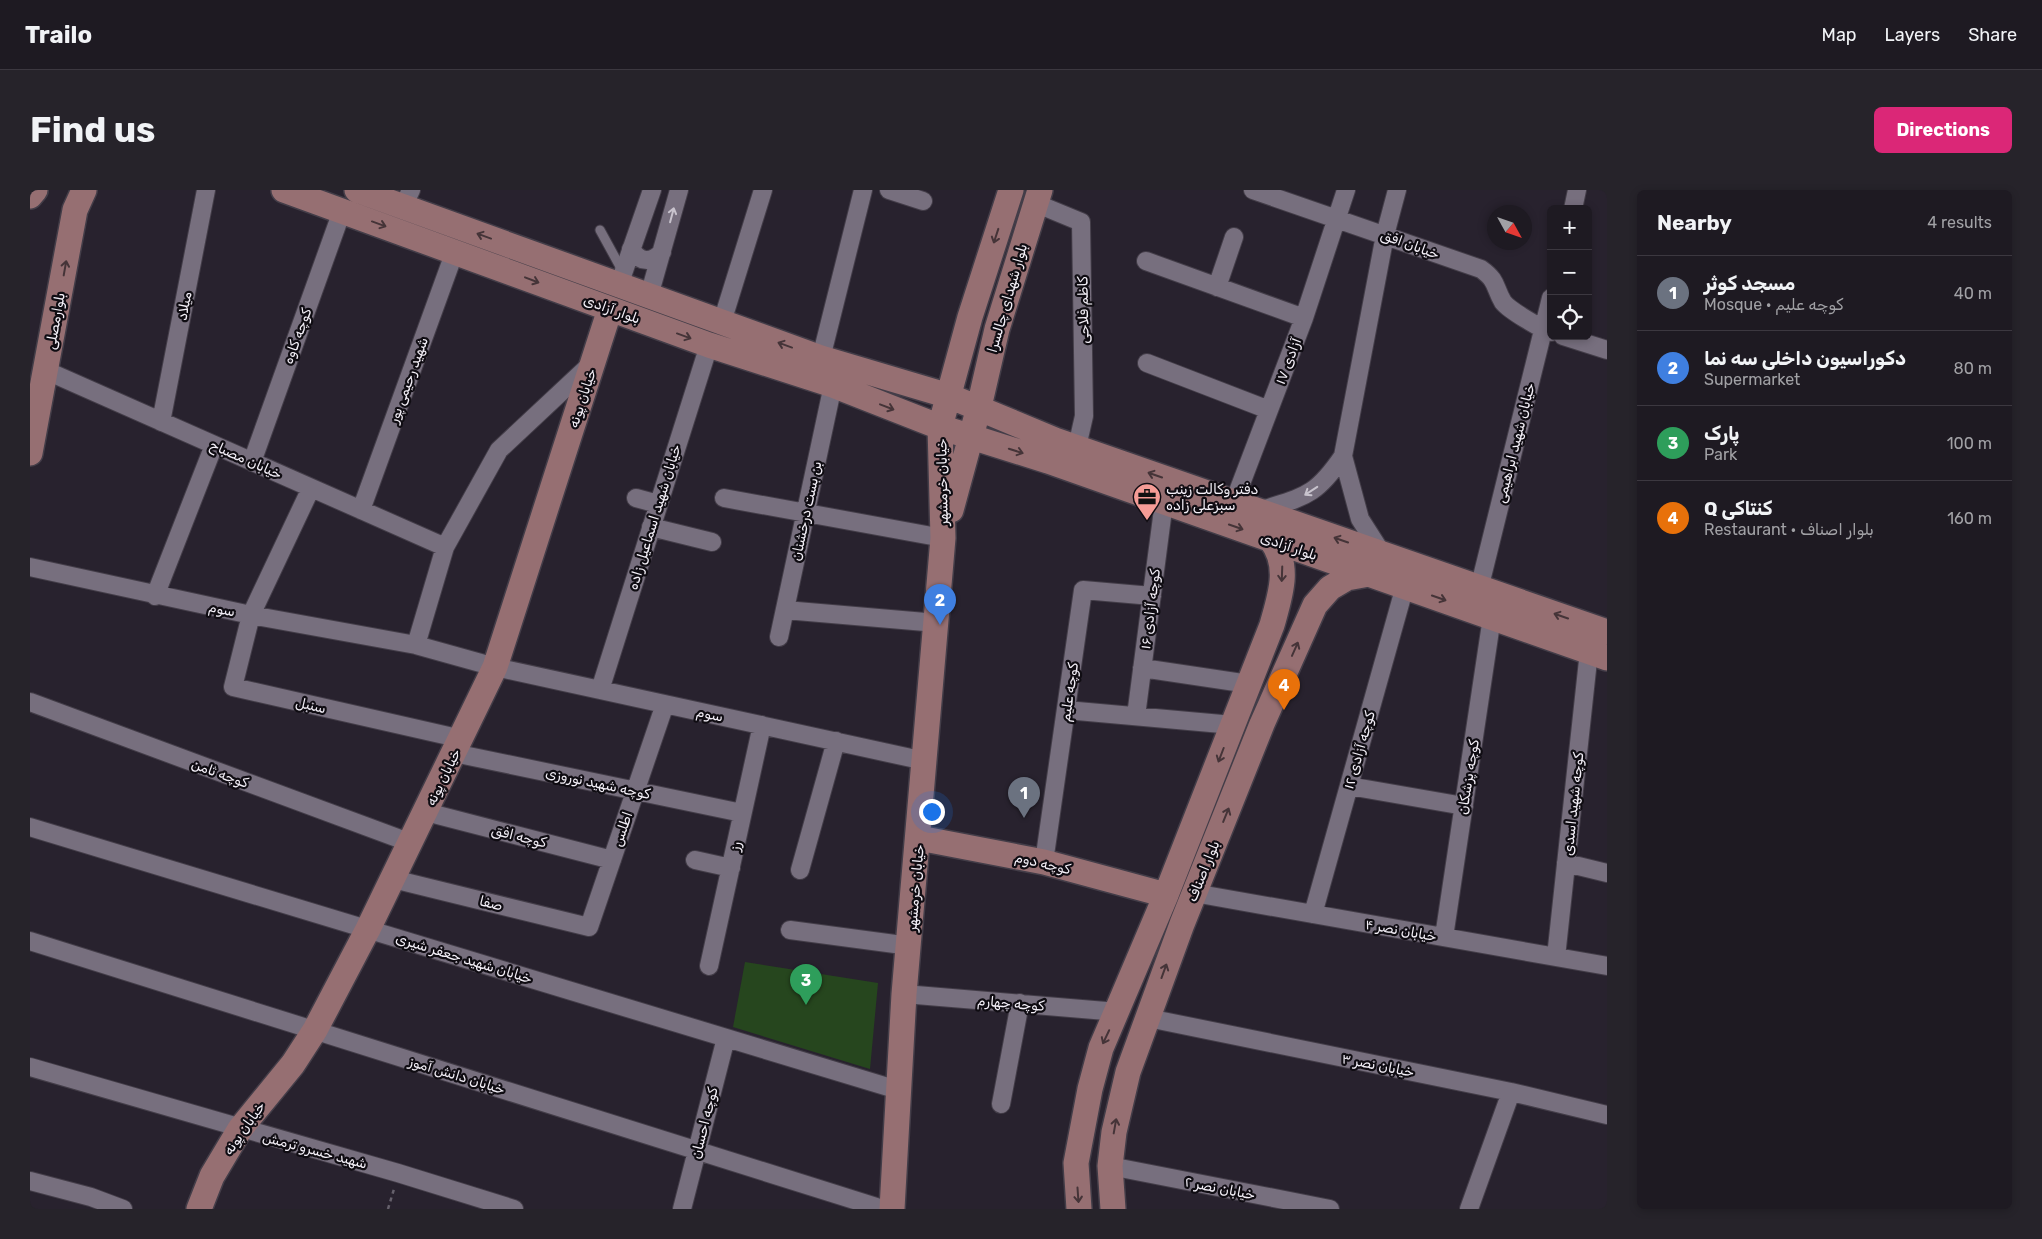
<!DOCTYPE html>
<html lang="en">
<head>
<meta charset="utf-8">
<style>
	:root { --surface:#1e1a22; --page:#26232a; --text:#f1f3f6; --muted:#a1a1a5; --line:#3c3840; --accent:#db2777 }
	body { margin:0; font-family:Rubik,Cairo,sans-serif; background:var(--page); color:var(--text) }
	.controls { position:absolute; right:15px; top:15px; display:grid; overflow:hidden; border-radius:8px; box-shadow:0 2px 8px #0003 }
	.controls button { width:45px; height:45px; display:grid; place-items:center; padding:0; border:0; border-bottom:1px solid var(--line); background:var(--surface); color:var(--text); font:25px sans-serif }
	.compass { position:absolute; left:1457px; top:15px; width:45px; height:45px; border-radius:50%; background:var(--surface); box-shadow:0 2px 8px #0003; rotate:130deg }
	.you { position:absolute; left:901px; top:621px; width:18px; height:18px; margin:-12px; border:4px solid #fff; border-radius:50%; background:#1a73e8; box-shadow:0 0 0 8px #1a73e833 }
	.badge { display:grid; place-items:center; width:32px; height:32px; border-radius:50%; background:var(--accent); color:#fff; font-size:16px; font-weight:700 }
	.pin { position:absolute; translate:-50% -41px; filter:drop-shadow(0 1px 2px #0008) }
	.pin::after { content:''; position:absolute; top:26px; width:18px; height:15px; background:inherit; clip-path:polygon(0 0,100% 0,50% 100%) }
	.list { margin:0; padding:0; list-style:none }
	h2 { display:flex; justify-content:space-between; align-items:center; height:65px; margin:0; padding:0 20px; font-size:21px }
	h2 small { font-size:16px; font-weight:400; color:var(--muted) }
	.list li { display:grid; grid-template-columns:32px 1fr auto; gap:15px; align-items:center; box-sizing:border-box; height:75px; padding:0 20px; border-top:1px solid var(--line) }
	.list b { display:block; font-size:19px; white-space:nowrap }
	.list p { margin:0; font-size:16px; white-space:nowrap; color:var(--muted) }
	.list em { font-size:16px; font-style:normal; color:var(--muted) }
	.icon { flex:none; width:28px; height:28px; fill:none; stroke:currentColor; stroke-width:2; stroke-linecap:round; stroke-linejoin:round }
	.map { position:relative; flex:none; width:1577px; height:1019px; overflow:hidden; border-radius:8px }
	header { display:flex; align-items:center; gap:30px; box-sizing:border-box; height:70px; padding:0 25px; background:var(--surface); border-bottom:1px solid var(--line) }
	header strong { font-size:24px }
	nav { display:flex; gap:28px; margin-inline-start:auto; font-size:18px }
	.intro { display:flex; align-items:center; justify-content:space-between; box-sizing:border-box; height:120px; padding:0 30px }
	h1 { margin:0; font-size:35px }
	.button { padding:12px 22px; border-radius:8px; background:var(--accent); color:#fff; font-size:18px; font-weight:700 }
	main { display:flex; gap:30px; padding:0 30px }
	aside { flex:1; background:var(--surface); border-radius:8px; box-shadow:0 2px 8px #0003 }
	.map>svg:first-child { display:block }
	.green { fill:#26461e }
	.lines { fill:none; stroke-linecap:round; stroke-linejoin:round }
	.lane-casing { stroke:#433d48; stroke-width:11 }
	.street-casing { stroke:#433d48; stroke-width:20 }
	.secondary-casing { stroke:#433d48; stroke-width:28 }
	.path { stroke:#66616c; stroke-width:2.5; stroke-dasharray:4 4; stroke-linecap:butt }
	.lane { stroke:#776f7e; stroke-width:9 }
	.street { stroke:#776f7e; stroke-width:18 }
	.secondary { stroke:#966f72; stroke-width:25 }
	.oneway { stroke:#c8c3cd }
	.oneway2 { stroke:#453438 }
	.labels { text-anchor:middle; stroke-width:4.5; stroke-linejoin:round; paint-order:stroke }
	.street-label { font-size:14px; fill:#f4f0f8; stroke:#0f0c12 }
	.poi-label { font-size:14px; fill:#f4f0f8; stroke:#0f0c12; text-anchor:start }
</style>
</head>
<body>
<header>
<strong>Trailo</strong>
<nav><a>Map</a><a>Layers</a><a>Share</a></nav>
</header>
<div class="intro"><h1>Find us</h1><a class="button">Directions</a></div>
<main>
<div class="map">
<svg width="1577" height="1019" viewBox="0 0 1577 1019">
	<rect width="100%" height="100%" fill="#28222e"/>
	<path class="green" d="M715,772L848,793L840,879L703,837Z"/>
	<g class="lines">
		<g class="lane-casing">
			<path id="lane" d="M570,40L593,82"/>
		</g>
		<g class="street-casing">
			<path id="street" d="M859,0L893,11
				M1223,0L1451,79C1468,91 1464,97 1473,112C1479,120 1511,139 1521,142
				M1005,13L1051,32L1054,226L1047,257
				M373,17L381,0
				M1543,19L1547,0
				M601,59C610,73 621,73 632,62
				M1116,71L1274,128
				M589,95L622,0
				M1187,97L1204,47
				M619,106L649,0
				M692,132L733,0
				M1533,146L1577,160
				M791,168L833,0
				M562,173L469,260L415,357L386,455L465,477L895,571
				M1117,173L1239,220
				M17,181L415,357
				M131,232L176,0
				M222,272L312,21
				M281,298L221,425L203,497L432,549
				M606,308L628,314
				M694,308L913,348
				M1204,312L1274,128L1316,0
				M331,320L425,61
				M1229,321C1275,306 1285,307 1313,266
				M621,337L682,352
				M1353,365L1330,329L1313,266L1355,45L1367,0
				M0,377L221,425L386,455
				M1449,399L1521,108
				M125,406L184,255
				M755,420L907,433
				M749,447L803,195
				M1112,478L1219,494
				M570,500L679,155
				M0,512L381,653
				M1036,520L1203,535
				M1106,526L1134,312
				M424,563L712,623
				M1319,596L1434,616
				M396,622L582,670
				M0,637L868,900
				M665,670L701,678
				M1014,672L1053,400L1122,406
				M1536,673L1577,683
				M770,680L806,551
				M363,689L559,737L635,514
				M1164,703L1577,776
				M1283,724L1375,396
				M760,740L880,756
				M1414,747L1462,427
				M0,751L853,1019
				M1526,767L1559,461
				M679,776L732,535
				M874,804L1088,822
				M1118,828L1481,902L1577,925
				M0,877L368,983L484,1019
				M971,914L990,813
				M1080,976L1300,1019
				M0,991L61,1007L93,1019
				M652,1019L696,848
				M1439,1019L1481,902"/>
		</g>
		<g class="secondary-casing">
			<path id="secondary" d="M254,0L679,155L803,195L910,237L1018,271L1577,468
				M327,0L791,168L919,206L1025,250L1577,442
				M0,6L5,0
				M0,263L45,20L54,0
				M921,320L949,217L967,139L1010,0
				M889,648L1014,672L1136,705
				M169,1019L182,986L210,939L263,874L285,840L338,739L465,477L580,119
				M862,1019L874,804L913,348L910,237L940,127L981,0
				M1049,1019L1046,973L1060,899L1071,858L1136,705L1242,435C1250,406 1261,376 1241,350
				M1083,1019L1080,976L1084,942L1098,882L1152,734L1232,534L1285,415L1300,398L1317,388L1339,384"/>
		</g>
		<path class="path" d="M358,1019L364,999"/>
		<use href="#lane" class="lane"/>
		<use href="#street" class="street"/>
		<use href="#secondary" class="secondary"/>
	</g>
	<defs><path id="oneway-shaft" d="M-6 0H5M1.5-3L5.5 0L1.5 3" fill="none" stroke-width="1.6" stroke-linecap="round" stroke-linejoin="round" transform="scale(1.25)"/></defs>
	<g class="oneway">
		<use href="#oneway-shaft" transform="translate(642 25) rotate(-75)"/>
		<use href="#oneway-shaft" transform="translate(1281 301) rotate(147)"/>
	</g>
	<g class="oneway2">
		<use href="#oneway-shaft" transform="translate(349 34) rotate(20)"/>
		<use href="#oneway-shaft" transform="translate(454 46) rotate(-160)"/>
		<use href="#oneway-shaft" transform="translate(966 46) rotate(108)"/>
		<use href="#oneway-shaft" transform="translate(35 78) rotate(-80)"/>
		<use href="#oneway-shaft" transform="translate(502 90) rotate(21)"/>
		<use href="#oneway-shaft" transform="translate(654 146) rotate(20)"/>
		<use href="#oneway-shaft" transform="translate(755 155) rotate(-160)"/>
		<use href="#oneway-shaft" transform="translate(857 217) rotate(21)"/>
		<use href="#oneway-shaft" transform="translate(986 261) rotate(18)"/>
		<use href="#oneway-shaft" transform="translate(1125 285) rotate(-161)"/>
		<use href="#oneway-shaft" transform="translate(1206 337) rotate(19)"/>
		<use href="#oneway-shaft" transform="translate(1311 350) rotate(-161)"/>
		<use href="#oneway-shaft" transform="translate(1252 384) rotate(92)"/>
		<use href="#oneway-shaft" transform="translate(1409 408) rotate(19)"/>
		<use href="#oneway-shaft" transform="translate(1531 426) rotate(-161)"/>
		<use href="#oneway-shaft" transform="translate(1265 459) rotate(-66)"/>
		<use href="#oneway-shaft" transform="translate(1191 565) rotate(111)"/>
		<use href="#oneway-shaft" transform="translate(1196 625) rotate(-68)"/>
		<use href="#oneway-shaft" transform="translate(1134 781) rotate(-70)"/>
		<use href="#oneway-shaft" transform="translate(1076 847) rotate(115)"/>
		<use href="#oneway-shaft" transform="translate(1085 936) rotate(-80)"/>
		<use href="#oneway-shaft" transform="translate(1048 1005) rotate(86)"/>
	</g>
	<defs>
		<g id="office-pin" transform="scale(1.4375)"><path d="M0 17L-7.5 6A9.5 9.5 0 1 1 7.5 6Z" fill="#f59c96" stroke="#0f0c12"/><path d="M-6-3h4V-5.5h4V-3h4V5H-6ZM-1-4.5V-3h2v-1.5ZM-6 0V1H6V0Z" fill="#111"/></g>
	</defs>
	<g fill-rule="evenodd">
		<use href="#office-pin" x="1117" y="307"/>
	</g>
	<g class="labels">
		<g class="street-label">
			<text transform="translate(1380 54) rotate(20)" y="5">خیابان افق</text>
			<text transform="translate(977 108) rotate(-74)" y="5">بلوار شهدای چالسرا</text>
			<text transform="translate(154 116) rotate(-79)" y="5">میلاد</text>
			<text transform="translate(582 119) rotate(20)" y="5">بلوار آزادی</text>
			<text transform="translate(1053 120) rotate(-91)" y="5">کاظم فلاحی</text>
			<text transform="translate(25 131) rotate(-80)" y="5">بلوارمصلی</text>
			<text transform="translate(267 146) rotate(-70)" y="5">کوچه کاوه</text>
			<text transform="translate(1258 171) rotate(-69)" y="5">آزادی ۱۷</text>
			<text transform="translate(378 190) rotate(-70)" y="5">شهید رحیمی پور</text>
			<text transform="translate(552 208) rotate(-72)" y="5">خیابان پونه</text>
			<text transform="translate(1485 253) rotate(-76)" y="5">خیابان شهید ابراهیمی</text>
			<text transform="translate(216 269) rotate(24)" y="5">خیابان مصباح</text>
			<text transform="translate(912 292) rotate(-91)" y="5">خیابان خرمشهر</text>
			<text transform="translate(776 321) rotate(-78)" y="5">بن بست درخشنان</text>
			<text transform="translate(624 327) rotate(-73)" y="5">خیابان شهید اسماعیل زاده</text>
			<text transform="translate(1259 356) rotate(19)" y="5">بلوار آزادی</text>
			<text transform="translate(192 419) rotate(11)" y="5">سوم</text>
			<text transform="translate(1120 419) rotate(-83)" y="5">کوچه آزادی ۱۶</text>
			<text transform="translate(1039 502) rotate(-82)" y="5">کوچه علیم</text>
			<text transform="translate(281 515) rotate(13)" y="5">سنبل</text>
			<text transform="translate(680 524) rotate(12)" y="5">سوم</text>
			<text transform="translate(1329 560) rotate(-74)" y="5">کوچه آزادی ۱۲</text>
			<text transform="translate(190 583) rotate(20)" y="5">کوچه ثامن</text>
			<text transform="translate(413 587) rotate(-64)" y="5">خیابان پونه</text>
			<text transform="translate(1438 587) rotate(-81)" y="5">کوچه پزشکان</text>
			<text transform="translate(568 593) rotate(12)" y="5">کوچه شهید نوروزی</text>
			<text transform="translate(1543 614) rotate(-84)" y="5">کوچه شهید اسدی</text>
			<text transform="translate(592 639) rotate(-71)" y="5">اطلس</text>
			<text transform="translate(489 646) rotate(14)" y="5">کوچه افق</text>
			<text transform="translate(705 656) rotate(-78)" y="5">رز</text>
			<text transform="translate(1013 673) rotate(13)" y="5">کوچه دوم</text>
			<text transform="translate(1173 681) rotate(-68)" y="5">بلوار اصناف</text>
			<text transform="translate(885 698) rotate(-85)" y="5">خیابان خرمشهر</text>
			<text transform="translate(461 713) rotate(14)" y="5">صفا</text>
			<text transform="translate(1371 740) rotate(10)" y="5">خیابان نصر ۴</text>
			<text transform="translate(434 768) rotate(17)" y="5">خیابان شهید جعفر شیری</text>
			<text transform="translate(981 813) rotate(5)" y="5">کوچه چهارم</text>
			<text transform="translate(1348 875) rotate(11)" y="5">خیابان نصر ۳</text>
			<text transform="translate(427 885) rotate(17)" y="5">خیابان دانش آموز</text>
			<text transform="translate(674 933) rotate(-76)" y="5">کوچه احسان</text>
			<text transform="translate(214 938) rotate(-55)" y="5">خیابان پونه</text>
			<text transform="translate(285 960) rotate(15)" y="5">شهید خسرو ترمش</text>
			<text transform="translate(1190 998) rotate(11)" y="5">خیابان نصر ۲</text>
		</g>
		<g class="poi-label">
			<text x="1136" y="304">دفتر وکالت زینب<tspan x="1136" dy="16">سبزعلی زاده</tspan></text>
		</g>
	</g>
</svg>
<div class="controls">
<button>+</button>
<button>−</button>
<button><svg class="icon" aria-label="locate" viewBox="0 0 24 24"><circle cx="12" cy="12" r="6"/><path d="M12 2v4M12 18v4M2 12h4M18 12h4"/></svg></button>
</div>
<svg class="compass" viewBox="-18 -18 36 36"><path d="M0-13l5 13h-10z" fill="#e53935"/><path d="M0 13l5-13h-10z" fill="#a1a1a5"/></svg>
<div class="you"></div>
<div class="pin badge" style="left:994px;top:628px;background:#6b7280">1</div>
<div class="pin badge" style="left:910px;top:435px;background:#3f7fe0">2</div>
<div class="pin badge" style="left:776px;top:815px;background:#2e9e5b">3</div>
<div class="pin badge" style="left:1254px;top:520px;background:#e8710a">4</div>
</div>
<aside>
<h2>Nearby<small>4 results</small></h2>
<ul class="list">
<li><span class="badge" style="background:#6b7280">1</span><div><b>مسجد کوثر</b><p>Mosque · کوچه علیم</p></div><em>40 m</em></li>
<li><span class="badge" style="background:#3f7fe0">2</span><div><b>دکوراسیون داخلی سه نما</b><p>Supermarket</p></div><em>80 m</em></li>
<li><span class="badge" style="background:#2e9e5b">3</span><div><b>پارک</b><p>Park</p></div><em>100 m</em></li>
<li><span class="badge" style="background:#e8710a">4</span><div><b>Q کنتاکی</b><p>Restaurant · بلوار اصناف</p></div><em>160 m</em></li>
</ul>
</aside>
</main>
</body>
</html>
